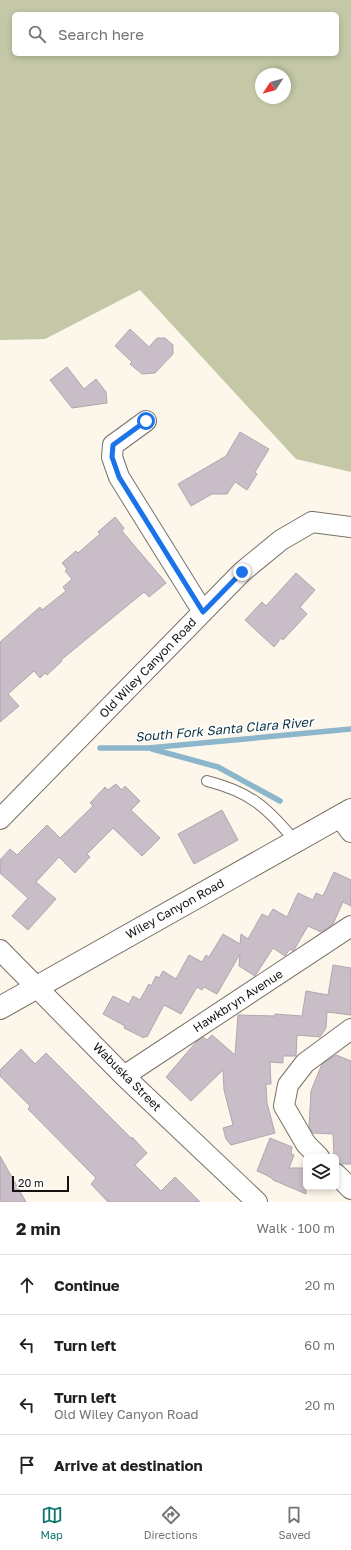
<!DOCTYPE html>
<html lang="en">
<head>
<meta charset="utf-8">
<style>
	:root { --surface:#fff; --page:#f6f6f6; --text:#202124; --muted:#757577; --line:#e0e0e0; --accent:#0f766e }
	body { margin:0; font-family:"Golos Text",sans-serif; background:var(--page); color:var(--text) }
	.controls { position:absolute; right:12px; bottom:12px; display:grid; overflow:hidden; border-radius:6px; box-shadow:0 2px 6px #0003 }
	.controls button { width:36px; height:36px; display:grid; place-items:center; padding:0; border:0; border-bottom:1px solid var(--line); background:var(--surface); color:var(--text); font:20px sans-serif }
	.compass { position:absolute; left:255px; top:68px; width:36px; height:36px; border-radius:50%; background:var(--surface); box-shadow:0 2px 6px #0003; rotate:234deg }
	.scale { position:absolute; left:12px; bottom:10px; width:57px; box-sizing:border-box; padding-left:4px; border:2px solid #14120e; border-top:0; font-size:11px; line-height:14px; white-space:nowrap; color:#14120e; -webkit-text-stroke:3px #fff; paint-order:stroke }
	.stop { position:absolute; width:12px; height:12px; margin:-9px; border:3px solid #1a73e8; border-radius:50%; background:#fff }
	.stop.end { background:#1a73e8; border-color:#fff; box-shadow:0 1px 4px #0008 }
	.list { margin:0; padding:0; list-style:none }
	h2 { display:flex; justify-content:space-between; align-items:center; height:52px; margin:0; padding:0 16px; font-size:17px }
	h2 small { font-size:13px; font-weight:400; color:var(--muted) }
	.list li { display:grid; grid-template-columns:26px 1fr auto; gap:12px; align-items:center; box-sizing:border-box; height:60px; padding:0 16px; border-top:1px solid var(--line) }
	.list b { display:block; font-size:15px; white-space:nowrap }
	.list p { margin:0; font-size:13px; white-space:nowrap; color:var(--muted) }
	.list em { font-size:13px; font-style:normal; color:var(--muted) }
	.icon { flex:none; width:22px; height:22px; fill:none; stroke:currentColor; stroke-width:2; stroke-linecap:round; stroke-linejoin:round }
	.map { position:relative; flex:none; width:351px; height:1202px; overflow:hidden }
	.search { position:absolute; background:var(--surface); box-shadow:0 2px 6px #0003; left:12px; right:12px; top:12px; height:44px; display:flex; align-items:center; gap:10px; box-sizing:border-box; padding:0 14px; border-radius:6px; color:var(--muted); font-size:15px }
	.sheet { height:292px; background:var(--surface) }
	nav { display:flex; justify-content:space-around; align-items:center; box-sizing:border-box; height:56px; border-top:1px solid var(--line); background:var(--surface); font-size:11px; color:var(--muted) }
	nav a { display:grid; justify-items:center; gap:2px }
	nav .on { color:var(--accent) }
	.map>svg:first-child { display:block }
	.green { fill:#c4c8a6; fill-rule:evenodd }
	.lines { fill:none; stroke-linecap:round; stroke-linejoin:round }
	.stream { stroke:#8bb6cb; stroke-width:5.5 }
	.building { fill:#c9bec7; stroke:#b1a6af }
	.lane-casing { stroke:#777267; stroke-width:12 }
	.street-casing { stroke:#777267; stroke-width:22 }
	.secondary-casing { stroke:#777267; stroke-width:24 }
	.lane { stroke:#fff; stroke-width:10 }
	.street { stroke:#fff; stroke-width:20 }
	.secondary { stroke:#fff; stroke-width:22 }
	.route { stroke:#1a73e8; stroke-width:5 }
	.labels { text-anchor:middle; stroke-width:3; stroke-linejoin:round; paint-order:stroke }
	.street-label { font-size:12px; fill:#14120e; stroke:#fff }
	.water-label { font-size:13px; font-style:italic; fill:#0d3443; stroke:#fff }
</style>
</head>
<body>
<div class="map">
<svg width="351" height="1202" viewBox="0 0 351 1202">
	<rect width="100%" height="100%" fill="#fdf7eb"/>
	<path class="green" d="M0,0H351V472L296,459L140,290L45,339L0,340ZM14,14H337V54H14ZM261,74H285V98H261Z"/>
	<g class="lines">
		<path class="stream" d="M100,748H148L351,729
			M152,749L218,767L280,801"/>
	</g>
	<path class="building" d="M130,329L149,347L157,338H165L173,345V354L155,373L142,374L130,364L132,362L115,346Z
		M67,367L84,389L96,379L106,392L107,403L72,408L50,380Z
		M240,432L269,449L255,472L257,474L247,490L235,482L227,494H212L191,506L178,484L226,456Z
		M115,517L124,528L122,531L166,583L149,597L144,592L61,660L62,661L47,675L45,673L40,678L34,671L8,694L19,706L0,722V642L40,607L42,610L66,591L63,587L72,579L65,571L67,569L62,563L76,551L78,553L100,534L98,532Z
		M296,573L315,590L300,607L307,614L283,640L281,638L274,647L245,620L262,602L266,606Z
		M116,784L122,790L125,786L140,801L131,810L160,838L142,856L113,828L87,854L90,857L75,873L59,857L36,882L56,899L28,930L12,916L28,898L0,873V860L10,849L17,855L47,825L60,838L93,806L90,803L105,787L108,790Z
		M222,810L238,840L194,864L178,834Z
		M334,872L351,880V906L343,902L333,924L321,932L308,926L294,950L293,951L290,949L285,956L273,948L255,976L239,966L240,954L217,994L204,987L202,990L197,987L181,1014L164,1005L147,1037L145,1036L144,1038L124,1028L125,1026L103,1014L113,996L129,1004L133,996L140,1000L149,984L151,986L156,976L159,978L163,971L176,979L189,955L202,962L206,955L209,957L223,934L240,944L241,934L248,939L262,914L268,917L273,909L287,917L298,893L313,900L316,893L323,896Z
		M333,965L351,968V1015L327,1012L326,1028L320,1037L297,1035L296,1056H283V1063L270,1062L271,1084H266L267,1103L275,1133L231,1145L226,1139L223,1128L233,1125L224,1090L223,1070L191,1101L166,1077L197,1041L203,1037L207,1040L212,1035L235,1055L238,1015L275,1016V1014L302,1016L306,991L328,995Z
		M21,1049L35,1064L46,1053L131,1138L132,1137L147,1153L135,1165L161,1191L175,1177L200,1202H108L91,1184L96,1178L28,1109L30,1106L0,1076V1070Z
		M336,1055L351,1061V1164H340L336,1160V1157H334L333,1134L313,1133L309,1127L311,1091L322,1064Z
		M270,1138L292,1147L291,1154L294,1155L289,1168H306V1194L273,1180V1179L266,1175L257,1171Z
		M0,1156L26,1202H0Z"/>
	<g class="lines">
		<g class="lane-casing">
			<path id="lane" d="M207,781C250,792 267,807 295,841"/>
		</g>
		<g class="street-casing">
			<path id="street" d="M146,421L113,445L112,457L119,477L203,612
				M340,817L351,832
				M0,819L242,572L281,540L312,522L351,527
				M0,950L124,1076L257,1202
				M124,1076L351,926
				M319,1157L306,1144L284,1106L288,1085L305,1063L351,1029
				M336,1174L351,1189"/>
		</g>
		<g class="secondary-casing">
			<path id="secondary" d="M0,1008L351,810"/>
		</g>
		<use href="#lane" class="lane"/>
		<use href="#street" class="street"/>
		<use href="#secondary" class="secondary"/>
	</g>
	<g class="lines">
		<path class="route" d="M146,421L113,445L112,457L119,477L203,612L242,572"/>
	</g>
	<g class="labels">
		<g class="street-label">
			<text transform="translate(148 668) rotate(-46)" y="4">Old Wiley Canyon Road</text>
			<text transform="translate(175 909) rotate(-29)" y="4">Wiley Canyon Road</text>
			<text transform="translate(238 1001) rotate(-33)" y="4">Hawkbryn Avenue</text>
			<text transform="translate(127 1077) rotate(45)" y="4">Wabuska Street</text>
		</g>
		<g class="water-label">
			<text transform="translate(224 729) rotate(-5)" y="5">South Fork Santa Clara River</text>
		</g>
	</g>
</svg>
<div class="controls">
<button><svg class="icon" aria-label="layers" viewBox="0 0 24 24"><path d="M12 4l9 5-9 5-9-5zM3 14l9 5 9-5"/></svg></button>
</div>
<svg class="compass" viewBox="-18 -18 36 36"><path d="M0-13l5 13h-10z" fill="#e53935"/><path d="M0 13l5-13h-10z" fill="#757577"/></svg>
<div class="scale">20 m</div>
<div class="stop" style="left:146px;top:421px"></div>
<div class="stop end" style="left:242px;top:572px"></div>
<div class="search"><svg class="icon" aria-label="search" viewBox="0 0 24 24"><circle cx="10" cy="10" r="6"/><path d="M15 15l6 6"/></svg>Search here</div>
</div>
<section class="sheet">
<h2>2 min<small>Walk · 100 m</small></h2>
<ul class="list">
<li><svg class="icon" aria-label="ahead" viewBox="0 0 24 24"><path d="M12 20V5M6 11l6-6 6 6"/></svg><div><b>Continue</b></div><em>20 m</em></li>
<li><svg class="icon" aria-label="left" viewBox="0 0 24 24"><path d="M17 20v-9H6M10 6l-5 5 5 5"/></svg><div><b>Turn left</b></div><em>60 m</em></li>
<li><svg class="icon" aria-label="left" viewBox="0 0 24 24"><path d="M17 20v-9H6M10 6l-5 5 5 5"/></svg><div><b>Turn left</b><p>Old Wiley Canyon Road</p></div><em>20 m</em></li>
<li><svg class="icon" aria-label="arrive" viewBox="0 0 24 24"><path d="M6 21V4h12l-3 4 3 4H6"/></svg><div><b>Arrive at destination</b></div></li>
</ul>
</section>
<nav>
<a class="on"><svg class="icon" aria-label="map" viewBox="0 0 24 24"><path d="M3 6l6-2 6 2 6-2v14l-6 2-6-2-6 2zM9 4v14M15 6v14"/></svg>Map</a>
<a><svg class="icon" aria-label="directions" viewBox="0 0 24 24"><path d="M12 3l9 9-9 9-9-9zM9 14v-3h6M13 9l2 2-2 2"/></svg>Directions</a>
<a><svg class="icon" aria-label="saved" viewBox="0 0 24 24"><path d="M7 4h10v16l-5-4-5 4z"/></svg>Saved</a>
</nav>
</body>
</html>
